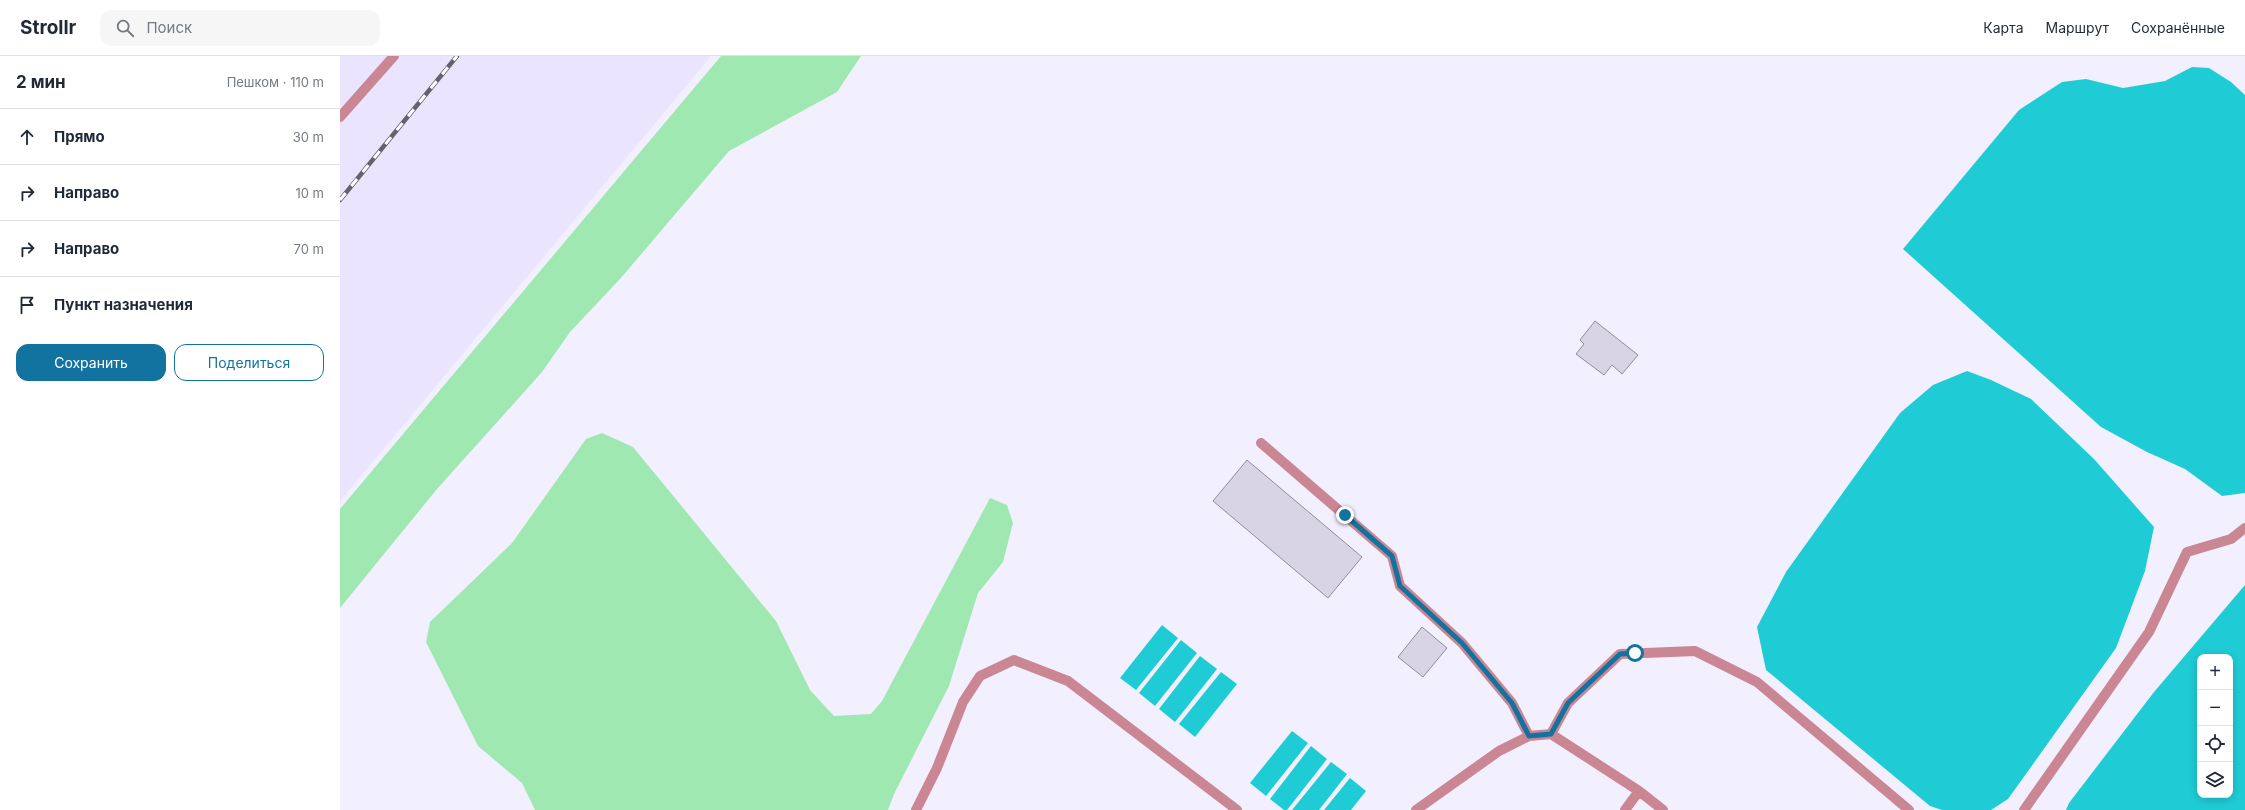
<!DOCTYPE html>
<html lang="ru">
<head>
<meta charset="utf-8">
<style>
	:root { --surface:#fff; --page:#f6f6f7; --text:#1f2937; --muted:#747a83; --line:#e0e1e3; --accent:#1373a0 }
	body { margin:0; font-family:Inter,sans-serif; background:var(--page); color:var(--text) }
	.controls { position:absolute; right:12px; bottom:12px; display:grid; overflow:hidden; border-radius:8px; box-shadow:0 2px 10px #0003 }
	.controls button { width:36px; height:36px; display:grid; place-items:center; padding:0; border:0; border-bottom:1px solid var(--line); background:var(--surface); color:var(--text); font:20px sans-serif }
	.stop { position:absolute; width:12px; height:12px; margin:-9px; border:3px solid #1373a0; border-radius:50%; background:#fff }
	.stop.end { background:#1373a0; border-color:#fff; box-shadow:0 1px 4px #0008 }
	.list { margin:0; padding:0; list-style:none }
	h2 { display:flex; justify-content:space-between; align-items:center; height:52px; margin:0; padding:0 16px; font-size:17px }
	h2 small { font-size:13px; font-weight:400; color:var(--muted) }
	.list li { display:grid; grid-template-columns:26px 1fr auto; gap:12px; align-items:center; box-sizing:border-box; height:56px; padding:0 16px; border-top:1px solid var(--line) }
	.list b { display:block; font-size:15px; white-space:nowrap }
	.list em { font-size:13px; font-style:normal; color:var(--muted) }
	.actions { display:flex; gap:8px; padding:12px 16px }
	.actions a { flex:1; padding:9px 0; border:1px solid var(--accent); border-radius:12px; text-align:center; font-size:14px; color:var(--accent) }
	.actions .main { background:var(--accent); color:#fff }
	.icon { flex:none; width:22px; height:22px; fill:none; stroke:currentColor; stroke-width:2; stroke-linecap:round; stroke-linejoin:round }
	.map { position:relative; flex:none; width:1905px; height:754px; overflow:hidden }
	header { display:flex; align-items:center; gap:24px; box-sizing:border-box; height:56px; padding:0 20px; background:var(--surface); border-bottom:1px solid var(--line) }
	header strong { font-size:19px }
	nav { display:flex; gap:22px; margin-inline-start:auto; font-size:14px }
	.search { width:280px; height:36px; background:var(--page); display:flex; align-items:center; gap:10px; box-sizing:border-box; padding:0 14px; border-radius:12px; color:var(--muted); font-size:15px }
	main { display:flex }
	aside { flex:1; background:var(--surface) }
	.map>svg:first-child { display:block }
	.built { fill:#eae4fe }
	.green { fill:#a0e8b1 }
	.water { fill:#1fccd6; fill-rule:evenodd }
	.building { fill:#d8d4e6; stroke:#8f8c9d }
	.lines { fill:none; stroke-linecap:round; stroke-linejoin:round }
	.minor { stroke:#ca8692; stroke-width:10 }
	.rail-casing { stroke:#64626c; stroke-width:4.5 }
	.rail { stroke:#fff; stroke-width:3; stroke-dasharray:9; stroke-linecap:butt }
	.route { stroke:#1373a0; stroke-width:5 }
</style>
</head>
<body>
<header>
<strong>Strollr</strong>
<div class="search"><svg class="icon" aria-label="search" viewBox="0 0 24 24"><circle cx="10" cy="10" r="6"/><path d="M15 15l6 6"/></svg>Поиск</div>
<nav><a>Карта</a><a>Маршрут</a><a>Сохранённые</a></nav>
</header>
<main>
<aside>
<h2>2 мин<small>Пешком · 110 m</small></h2>
<ul class="list">
<li><svg class="icon" aria-label="ahead" viewBox="0 0 24 24"><path d="M12 20V5M6 11l6-6 6 6"/></svg><div><b>Прямо</b></div><em>30 m</em></li>
<li><svg class="icon" aria-label="right" viewBox="0 0 24 24"><path d="M7 20v-9h11M14 6l5 5-5 5"/></svg><div><b>Направо</b></div><em>10 m</em></li>
<li><svg class="icon" aria-label="right" viewBox="0 0 24 24"><path d="M7 20v-9h11M14 6l5 5-5 5"/></svg><div><b>Направо</b></div><em>70 m</em></li>
<li><svg class="icon" aria-label="arrive" viewBox="0 0 24 24"><path d="M6 21V4h12l-3 4 3 4H6"/></svg><div><b>Пункт назначения</b></div></li>
</ul>
<div class="actions"><a class="main">Сохранить</a><a>Поделиться</a></div>
</aside>
<div class="map">
<svg width="1905" height="754" viewBox="0 0 1905 754">
	<rect width="100%" height="100%" fill="#f2effe"/>
	<path class="built" d="M0,0H371L0,445Z"/>
	<path class="green" d="M381,0H521L497,36L389,95L280,223L230,276L202,316L97,433L0,552V453Z
		M262,377L293,391L436,565L470,634L494,660L531,658L542,645L650,442L667,449L673,467L663,506L638,537L609,630L554,738L548,754H195L182,727L138,690L86,586L90,566L172,487L246,383Z"/>
	<path class="water" d="M1852,11L1869,12L1891,26L1905,39V437L1882,440L1845,413L1807,396L1761,371L1563,193L1679,54L1722,26L1746,23L1783,32L1825,25Z
		M1627,315L1651,324L1691,343L1754,403L1814,471L1805,515L1776,592L1668,743L1651,754H1602L1590,750L1426,614L1417,571L1446,516L1560,357L1593,329Z
		M1905,529V754H1726L1729,747L1814,636ZM1860,601H1890V739H1860Z
		M822,569L838,582L796,634L780,622Z
		M841,584L857,597L815,650L799,637Z
		M860,600L877,613L835,666L819,653Z
		M881,616L897,628L855,681L839,668Z
		M952,675L968,687L926,740L910,727Z
		M971,690L987,703L947,754H944L930,743Z
		M991,706L1007,718L979,754H952Z
		M1010,722L1026,735L1011,754H984Z"/>
	<path class="building" d="M1255,265L1298,299L1282,318L1272,309L1264,319L1236,298L1244,288L1240,284Z
		M907,404L1022,501L988,542L873,445Z
		M1082,571L1107,592L1083,621L1058,601Z"/>
	<g class="lines">
		<path class="minor" d="M0,61L54,0
			M921,387L1052,500L1060,530L1122,587L1172,647L1189,680
			M1211,678L1228,647L1280,598L1355,595L1417,626L1569,754
			M576,754L597,712L623,646L640,620L674,604L728,625L897,754
			M1076,754L1159,695L1189,680L1211,678L1299,735L1323,754
			M1285,754L1299,735
			M1684,754L1809,576L1847,496L1891,483L1905,472"/>
		<g class="rail-casing">
			<path id="rail" d="M0,144L117,0"/>
		</g>
		<use href="#rail" class="rail"/>
	</g>
	<g class="lines">
		<path class="route" d="M1005,459L1052,500L1060,530L1122,587L1172,647L1189,680L1211,678L1228,647L1280,598L1295,597"/>
	</g>
</svg>
<div class="controls">
<button>+</button>
<button>−</button>
<button><svg class="icon" aria-label="locate" viewBox="0 0 24 24"><circle cx="12" cy="12" r="6"/><path d="M12 2v4M12 18v4M2 12h4M18 12h4"/></svg></button>
<button><svg class="icon" aria-label="layers" viewBox="0 0 24 24"><path d="M12 4l9 5-9 5-9-5zM3 14l9 5 9-5"/></svg></button>
</div>
<div class="stop" style="left:1295px;top:597px"></div>
<div class="stop end" style="left:1005px;top:459px"></div>
</div>
</main>
</body>
</html>
